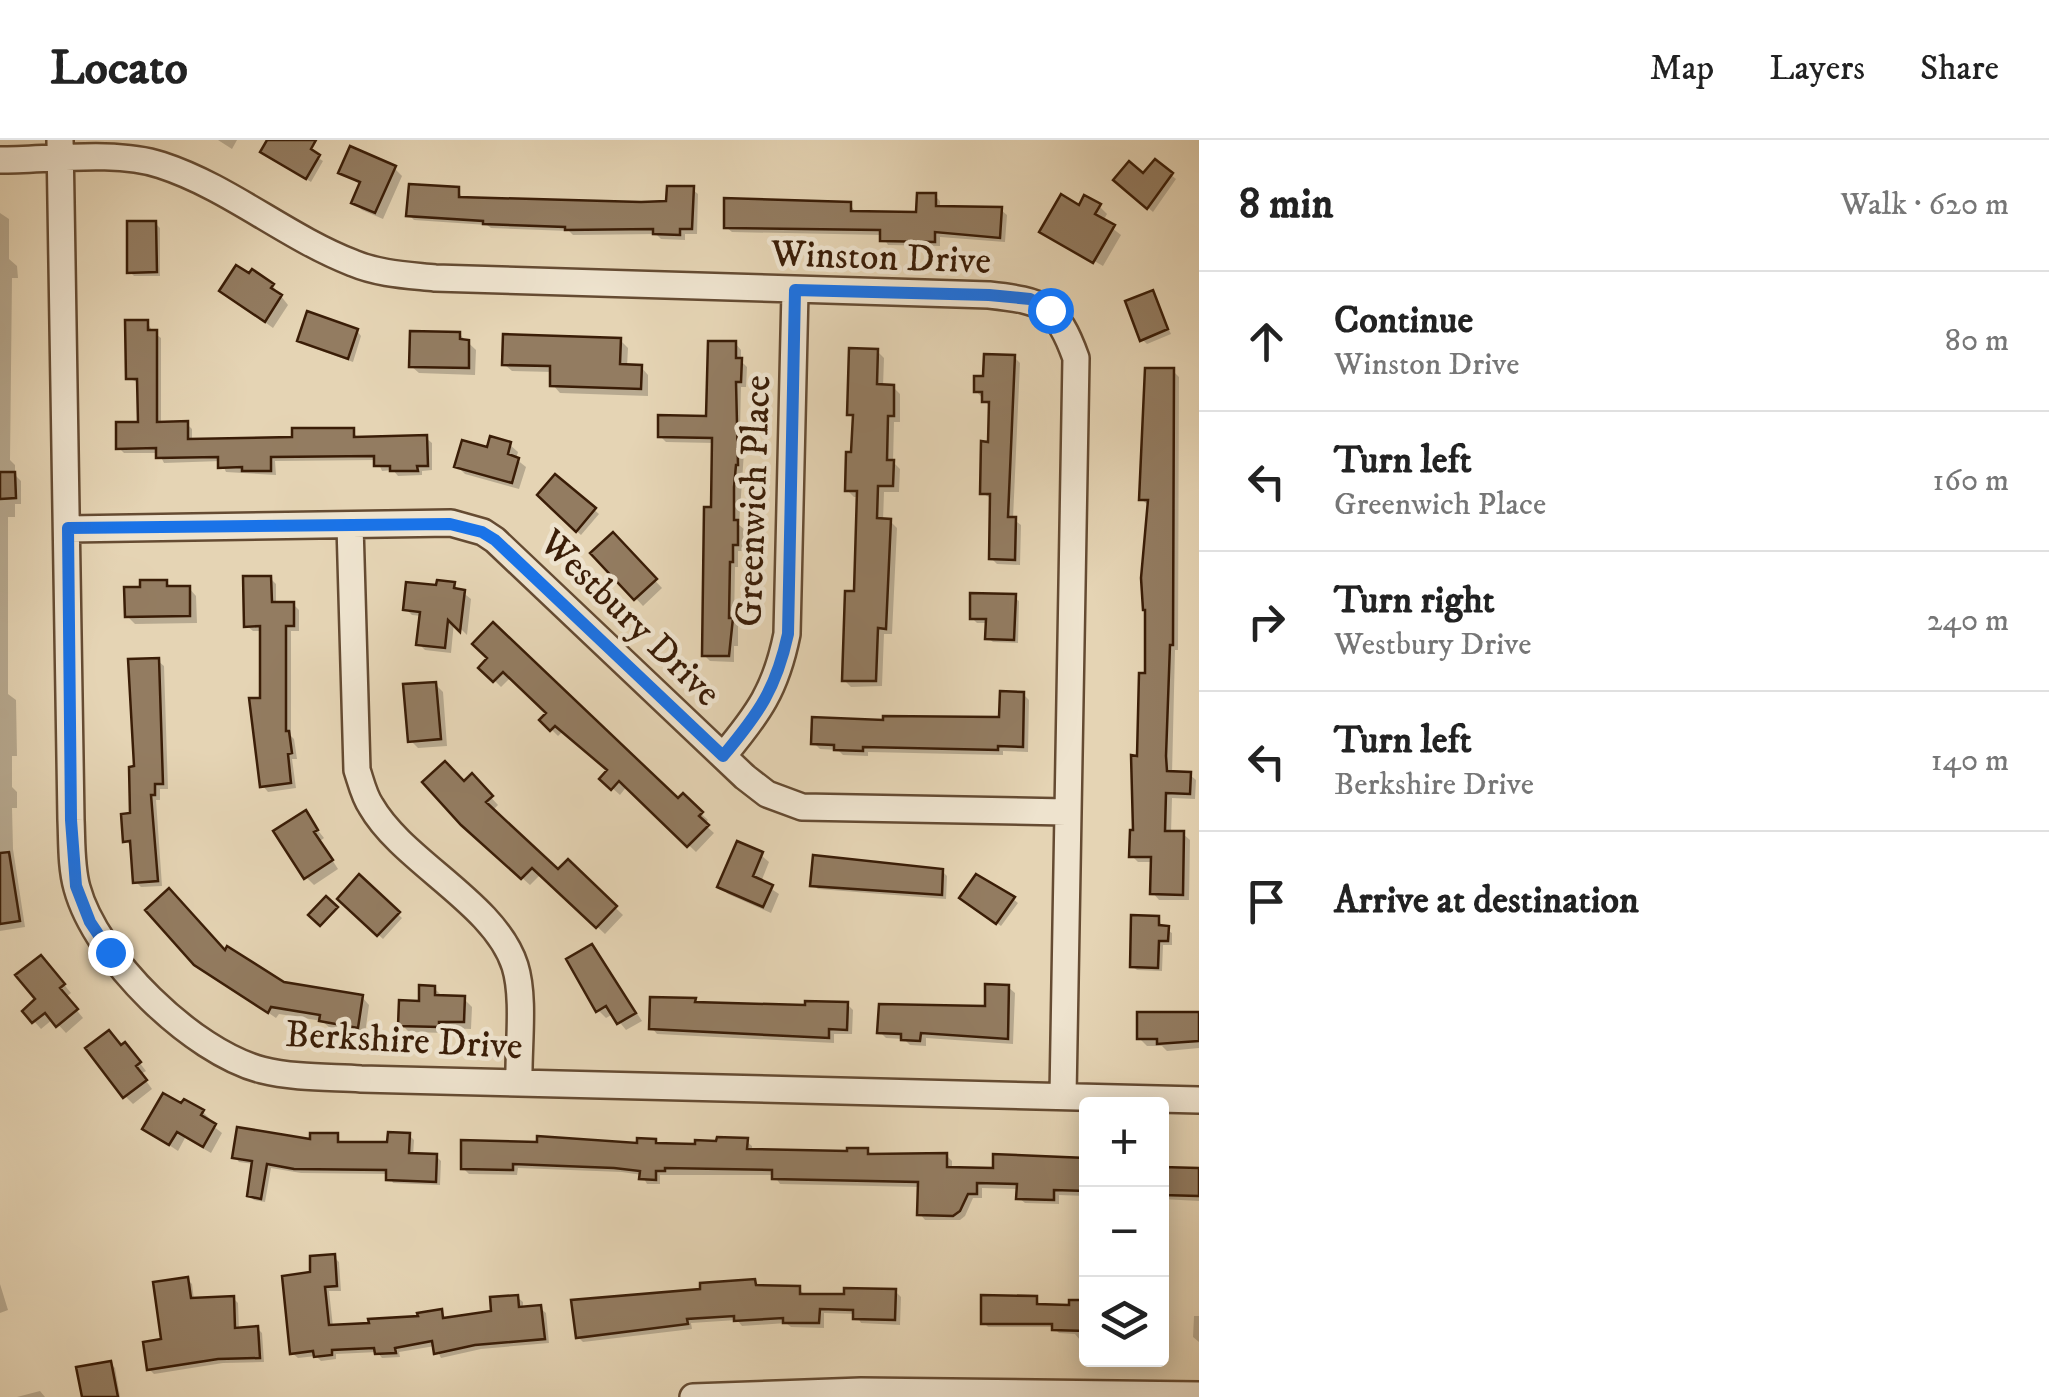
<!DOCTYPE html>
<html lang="en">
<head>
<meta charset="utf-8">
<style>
	:root { --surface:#fff; --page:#f6f6f6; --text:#222; --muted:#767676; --line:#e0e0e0 }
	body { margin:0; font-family:"IM FELL DW Pica",serif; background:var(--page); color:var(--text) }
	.controls { position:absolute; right:30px; bottom:30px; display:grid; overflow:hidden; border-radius:10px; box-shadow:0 5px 25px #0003 }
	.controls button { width:90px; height:90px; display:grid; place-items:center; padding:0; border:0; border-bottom:2px solid var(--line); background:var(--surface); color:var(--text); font:50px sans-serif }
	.stop { position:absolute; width:30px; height:30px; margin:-22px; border:8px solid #1a73e8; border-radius:50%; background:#fff }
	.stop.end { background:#1a73e8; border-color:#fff; box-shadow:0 2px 10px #0008 }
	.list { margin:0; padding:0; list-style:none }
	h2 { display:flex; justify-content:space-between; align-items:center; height:130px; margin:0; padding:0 40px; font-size:42px }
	h2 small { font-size:32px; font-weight:400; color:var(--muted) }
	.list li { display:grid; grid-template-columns:65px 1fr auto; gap:30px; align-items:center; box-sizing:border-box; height:140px; padding:0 40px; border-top:2px solid var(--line) }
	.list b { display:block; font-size:38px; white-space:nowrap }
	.list p { margin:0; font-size:32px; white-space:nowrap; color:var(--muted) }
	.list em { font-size:32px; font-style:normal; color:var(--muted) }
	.icon { flex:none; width:55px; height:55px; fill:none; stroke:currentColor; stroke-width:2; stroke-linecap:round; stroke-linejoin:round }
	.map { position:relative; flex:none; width:1199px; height:1257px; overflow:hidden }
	header { display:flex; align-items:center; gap:60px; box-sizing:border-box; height:140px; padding:0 50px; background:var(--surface); border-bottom:2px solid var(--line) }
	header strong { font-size:48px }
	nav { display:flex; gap:55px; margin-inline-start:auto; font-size:35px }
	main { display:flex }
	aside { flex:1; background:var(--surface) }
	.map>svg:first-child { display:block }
	.shadow { fill:#0003 }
	.building { fill:#937c61; stroke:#3a1d07; stroke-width:2.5 }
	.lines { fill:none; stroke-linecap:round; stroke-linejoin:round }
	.minor-casing { stroke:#654b32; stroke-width:30 }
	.minor { stroke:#eee3ce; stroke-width:25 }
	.route { stroke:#1a73e8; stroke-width:12 }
	.labels { text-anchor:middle; stroke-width:9; stroke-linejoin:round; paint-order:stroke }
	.street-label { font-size:38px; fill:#3a1d07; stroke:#eee3ce }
</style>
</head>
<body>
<header>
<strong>Locato</strong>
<nav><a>Map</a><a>Layers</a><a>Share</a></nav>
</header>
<main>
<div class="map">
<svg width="1199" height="1257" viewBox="0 0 1199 1257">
	<rect width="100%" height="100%" fill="#e5d4b4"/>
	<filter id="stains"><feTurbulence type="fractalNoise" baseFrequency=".002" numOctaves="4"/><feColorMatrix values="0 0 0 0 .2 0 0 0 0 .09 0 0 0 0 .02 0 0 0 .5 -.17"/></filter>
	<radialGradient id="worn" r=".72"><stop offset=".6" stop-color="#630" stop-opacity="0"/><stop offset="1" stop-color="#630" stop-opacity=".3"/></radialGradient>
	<path class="shadow" d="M218,0H237L232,9Z
		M270,0H289L323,21L311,42L263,12Z
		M394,28L402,36L383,79L362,70L354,62L361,45L341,32Z
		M1171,35L1176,39L1153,72L1116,40Z
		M692,49L698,54L697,94H685V100L661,99L656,94L573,95L569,91L491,88L487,85L414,80L409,75L458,50L463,59L669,64Z
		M935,56L940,61V68L1001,70L1007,75L1005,102L940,97V106L888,105L882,95L732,92L726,87L850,64L856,73L919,74Z
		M1099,66L1107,74L1103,81L1121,95L1103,126L1048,94L1080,68Z
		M0,73L9,79V119L17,126L18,138H12L10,320L15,325V335L21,341V364H15V377H8V554L16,560L17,616H12V647L17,652V668H12L13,709L25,787L0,791Z
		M155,83L160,88V136H134L130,132Z
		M253,132L273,146L288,165L273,188L222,151Z
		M1152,153L1171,194L1147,204L1142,199Z
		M147,182L153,192L161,198V284H187L192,289V302L295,299L353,290L358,300L426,298L432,303V330L422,331V335L398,336L393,330L382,331L377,320L275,321L276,335L226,332L221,321L164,323L159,313H124L119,308L140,284L139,243L128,238Z
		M357,191L361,196L353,222L305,205L300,200Z
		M459,194L476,210L475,235L419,233L411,226Z
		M620,200L628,208L627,227H641L648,235V256L560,253L553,245V232L512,231L504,224Z
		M735,203L741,210V221L747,227L746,247H741L740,292L744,312L739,385L744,389V411H738V427H735L734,482L738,486V506H734V522L710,521L704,515L714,303L666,302L660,296L709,279Z
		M877,211L884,218L883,247H893L900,254V282H894L893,322L900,329L899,352H884L883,381H890L897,388L892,494H884L882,546L851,547L844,540L857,454L860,357H854L847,350L855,279L850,274Z
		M1014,217L1020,223L1013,379L1021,385L1020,425L997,424L991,418L992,359L982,353L990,304L991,268L976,251L985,239Z
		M1173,231L1179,237L1178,510H1175L1172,634H1189L1196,640L1195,659L1172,658L1171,693L1183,694L1190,700L1189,760H1159L1153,753V722H1138L1132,716L1147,535L1148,365L1141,359Z
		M510,305L518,312L516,319L526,327L519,349L465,334L457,326L489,310Z
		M556,337L599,374L581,395L550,367Z
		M613,396L662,448L643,466L594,413Z
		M270,438L276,444V464H293L299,470V491H291V596L294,599L297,619H292L296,648L268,652L263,646L262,491H253L247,486Z
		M166,442L172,448H189L196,456L197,483L135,484L127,476L143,449Z
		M453,445L471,459L467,495L454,482L451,513L425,510L419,504L422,476L412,475L406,469L438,448Z
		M1014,457L1019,461L1018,503L993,502L988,498V483H977L972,478Z
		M491,518L678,661L683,657L708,680L704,684L714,693L696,712L627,646L620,655L609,645L610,631L563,591L558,596L542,580L549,573L511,537L501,547L482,528Z
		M158,521L164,526L168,649H160V660H156L162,746L141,747L136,742L131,706L125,700L133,676Z
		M435,544L443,552L447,606L418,608L410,600Z
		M1023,554L1029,560L1028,612L1003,611V615L868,612V616L843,615L838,610L820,609L814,603L885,583L1002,579Z
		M472,637L498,665L492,671L558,732L568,722L623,775L605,794L541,734L530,745L472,692L464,644Z
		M305,674L324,698L320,701L338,729L314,745L306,737Z
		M761,715L769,722L761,742L779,754L771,773L728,754L720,747Z
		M942,731L947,736L946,759L818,749L813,745Z
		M359,738L402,778L383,799L340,759Z
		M1013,759L1018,763L1001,786L967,762Z
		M1158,778L1163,788L1172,793V805H1163L1162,831L1137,830L1132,826Z
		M599,815L642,881L626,890L613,874L606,878L598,870Z
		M196,823L283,845L362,857L369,865L365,894L330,888L322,881L279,874L276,878Z
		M48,825L71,853L66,857L83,878L66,893L53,879L41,889L34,881Z
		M1008,847L1015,853L1013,904L926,898V906L910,905L904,899L886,898L880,892L987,869Z
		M434,848L442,856L464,859L472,867L471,889L446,888V893L409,892L401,884Z
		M694,861L698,865L807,868L847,864L853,870L852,894H834V903L657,894L652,888Z
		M1199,875V908L1167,911L1162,906H1147L1139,898Z
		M132,913L146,931L141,934L152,949L133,964L125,956Z
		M182,967L203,972L210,979L208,982L222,993L211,1013L185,998L178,1011L145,989Z
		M409,995L414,1000L413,1016H436L441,1021L440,1045L393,1043L389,1034L301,1033L271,1028L265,1062L254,1060L250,1056L254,1024L239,1022L235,1017L336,996L341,1004H390Z
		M655,1001L659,1006L697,1007L746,1001L752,1006V1012L849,1014L867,1010L873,1016L946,1015L952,1021V1030H995V1017L1086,1020V1056L1059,1055V1064L1025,1063L1019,1058V1049L982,1048V1058H973L965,1076L960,1080H925L920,1074V1047L780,1044L774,1035H660V1044H647L642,1035L622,1032L518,1028L517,1035L469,1034L463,1028Z
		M1162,1029L1199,1030V1061L1162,1059Z
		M334,1117L339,1122L341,1151H329L333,1187L421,1178L441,1172L447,1180L494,1173L517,1157L523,1162V1170L540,1168L546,1173L549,1203L481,1209L441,1218L435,1206L399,1212L400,1217L382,1218L377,1212L336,1214V1219L321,1221L316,1216L298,1218L292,1213L313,1134Z
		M187,1139L192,1144L194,1160L233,1158L238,1163L239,1190L257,1188L262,1193L264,1222L223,1223L154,1234L149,1229L164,1202Z
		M755,1141L761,1148L799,1149L804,1154L847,1157L895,1151L901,1157L900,1185L861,1183L856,1174L824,1173V1188L791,1187L786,1183L742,1186L737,1180L691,1183L692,1189L583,1202L578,1197L703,1151Z
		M0,1144L8,1170L0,1173Z
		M1036,1158L1041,1167L1071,1168L1085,1163L1086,1200H1080L1075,1194L1059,1193L1053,1187H988L984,1183Z
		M1194,1176H1199V1202L1193,1197Z
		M110,1223L115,1228L120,1257H84Z
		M40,1251L45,1257H17Z"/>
	<path class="building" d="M267,0H316L311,9L320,15L306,39L260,12Z
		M350,6L396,26L375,73L351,63L360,42L338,33Z
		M1155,19L1173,33L1147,69L1113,40L1129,21L1143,33Z
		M409,44L459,47V57L641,62L666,61L667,46H694L692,89H680V95L653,94V89L565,90V87L483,84V81L406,76Z
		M917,53H936V66L1002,67L1000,98L935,92V102L880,101V90L724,88V58L851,62V71L916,72Z
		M1061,54L1079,65L1084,55L1101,64L1095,74L1115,85L1093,123L1039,92Z
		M127,81H156L157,132L127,133Z
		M236,125L249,133L252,129L274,144L271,148L282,155L265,182L219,151Z
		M1153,150L1168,189L1140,201L1125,161Z
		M307,171L358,189L348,219L297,201Z
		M125,180H148V190H157V282L188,281V299L292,297V288H354V297L427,295L428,326H417L418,331H390V326H374V316L271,317V331H242V327L218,328V317L156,318V308L116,309V282H138L137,239H126Z
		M410,191L460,192V199L469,200V228L409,227Z
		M503,194L621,198L620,224L642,225L641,249L550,246V226L502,225Z
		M708,201H736V218H742L741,242H736L738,325H736L734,347V380H738V405H733V422H730L729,478H733L729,516H702L704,367H711L712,298L658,297V275L706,276Z
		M849,208L878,209L877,244L894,245V276H888L887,320H894L893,346H878L877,378L891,379L886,489L878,488L876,541H842L845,451H854L857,351H845L846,312H851L853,275H847Z
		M984,214L1015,215L1008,377H1016L1015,420L989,419L990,354H980L981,301L988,302L989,262H982V252H974V236H983Z
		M1145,228H1174L1173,505H1170L1166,616L1167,631L1191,632L1190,654L1166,653L1165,691H1184L1183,755L1150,754L1151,717H1129L1130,690H1133L1131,615L1137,616L1139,533H1145V470H1143L1141,438L1148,360H1139Z
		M490,296L511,302L508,314L519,318L512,343L454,327L462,300L487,307Z
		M0,332H15L16,358L0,359Z
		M555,334L596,368L576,392L537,355Z
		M613,392L657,439L634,460L590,413Z
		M243,436H271L272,462H294V486H286V591H289L292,613L288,614L291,643L260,647L249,558H260V486L244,487Z
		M140,440H167V446H190V476L125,477L124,447H140Z
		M437,440L455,442L454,448L465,450L460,492L448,480L445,508L416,505L420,472L403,470L406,442L436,445Z
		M970,453L1016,454L1014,500L985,499L986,479H970Z
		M493,482L678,658L683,653L703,672L699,676L709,685L687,707L619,641L611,650L599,639L607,630L555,586L550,591L539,580L546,573L503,532L493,542L478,528L487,518L472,504Z
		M159,518L163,644H155V655H151L158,741L133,743L130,701L123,702L121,674L130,673L129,627L134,626L128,519Z
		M436,542L441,599L408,602L403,544Z
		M1000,551L1024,552L1023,607L998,606V610L863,607V611L834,610V605L811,604L812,577L883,580V576L999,577Z
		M445,621L464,641L472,633L493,656L486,662L558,729L568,719L617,766L596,788L532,728L521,739L461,685L422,642Z
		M306,670L318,690L314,692L333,720L304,739L273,691Z
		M737,701L763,712L753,736L773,745L763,767L717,747Z
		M9,712L20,781L0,784V713Z
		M813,715L943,729L942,755L810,746Z
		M359,734L400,772L377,796L337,759Z
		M976,734L1015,757L996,784L959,758Z
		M169,748L225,810L227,806L284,842L363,855L358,888L319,881L320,875L271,867L268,873L194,825L145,770Z
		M326,756L338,767L320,786L308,775Z
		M1131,775L1159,776V785L1169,786L1168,801H1159L1158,828L1130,827Z
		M592,804L636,873L617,884L606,866L596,872L566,819Z
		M41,815L65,844L60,848L78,869L56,887L45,873L32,883L22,871L35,859L15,835Z
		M985,844L1009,845L1008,899L921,893L920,901L901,900V894L877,893L879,864L985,866Z
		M419,845L435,846V855L465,856L464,882H439V887L398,886L399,860L419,861Z
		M650,857L696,858L695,862L805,865V861L848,862L847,890L829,889V898L649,889Z
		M1137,872H1199V901L1157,904V899H1137Z
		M109,890L121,905L125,902L141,922L136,926L147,940L123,958L85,908Z
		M163,953L181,963L184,959L204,970L201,975L216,984L203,1007L177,992L169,1005L142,989Z
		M237,987L310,999V993H338V1002H387L388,992L410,993L409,1013L437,1014L436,1042L386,1040V1030L294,1029L267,1024L261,1059L247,1056L252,1021L232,1018Z
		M537,996L637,1003V998L656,999V1003L695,1004V1000L716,1001L717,997L748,998L747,1009L847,1011V1008H868V1014L947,1013V1027L993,1028V1014L1086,1018V1051L1054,1050V1060L1016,1059L1017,1044L977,1043V1054H968L960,1071L953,1076L917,1075L918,1042L772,1039V1030L665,1028V1031H656V1040L639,1039L640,1031L614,1028L513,1024V1030L461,1029V1000L537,1002Z
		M1162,1027L1199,1028V1056L1162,1055Z
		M335,1114L337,1146L325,1147L329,1185L369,1183L368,1179L418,1176L417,1173L442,1169L443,1178L491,1171L490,1157L518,1155L519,1167L541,1165L545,1199L475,1205L434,1214L432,1201L395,1208L396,1213L375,1214L374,1208L332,1210V1215L314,1217L313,1211L290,1214L282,1136L310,1132V1116Z
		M188,1137L191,1158L234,1156L235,1188L258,1186L260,1218L218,1219L147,1230L143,1202L161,1199L153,1142Z
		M755,1139L756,1145L800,1146V1154H844V1148L896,1149L895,1180L853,1179V1170L820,1169L819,1183H783V1178L734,1181V1176L687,1179L688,1184L576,1198L571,1160L700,1149V1143Z
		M981,1155L1037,1156V1164L1069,1165V1160H1086V1191L1052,1190V1184H981Z
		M111,1221L118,1257H82L76,1227Z"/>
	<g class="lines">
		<g class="minor-casing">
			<path id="minor" d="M60,0L71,680C72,702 71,727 77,748C96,818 192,912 262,930C294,938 329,937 361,939L1199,960
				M0,20C48,20 116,10 161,25C229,47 286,97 353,123C379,134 407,135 435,138L989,155C1043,161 1057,165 1076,218L1063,956
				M350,385L357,630C361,642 364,656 371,666C403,722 495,763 515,826C525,858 518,908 519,942
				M68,389L451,383L483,392L495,400L745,637L767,654L802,667L1066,672
				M723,616C759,573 776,549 787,494L795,151
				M693,1257L861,1251L1199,1255"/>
		</g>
		<use href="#minor" class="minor"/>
	</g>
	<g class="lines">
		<path class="route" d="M110,812L90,782L76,746L71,680L68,388L450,384L482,392L495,400L723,616C759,573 776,549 788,494L795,150L989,155L1030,159L1050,170"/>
	</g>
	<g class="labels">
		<g class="street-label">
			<text transform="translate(881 116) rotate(2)" y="13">Winston Drive</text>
			<text transform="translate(752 361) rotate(-88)" y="13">Greenwich Place</text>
			<text transform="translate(631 477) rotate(44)" y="13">Westbury Drive</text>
			<text transform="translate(404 899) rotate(3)" y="13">Berkshire Drive</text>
		</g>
	</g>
	<rect width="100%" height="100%" filter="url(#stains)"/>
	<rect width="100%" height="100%" fill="url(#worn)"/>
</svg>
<div class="controls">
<button>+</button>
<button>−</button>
<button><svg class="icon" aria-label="layers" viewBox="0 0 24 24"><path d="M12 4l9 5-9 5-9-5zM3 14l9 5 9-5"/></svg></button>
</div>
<div class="stop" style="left:1050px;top:170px"></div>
<div class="stop end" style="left:110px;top:812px"></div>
</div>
<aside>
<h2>8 min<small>Walk · 620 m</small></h2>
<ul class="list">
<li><svg class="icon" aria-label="ahead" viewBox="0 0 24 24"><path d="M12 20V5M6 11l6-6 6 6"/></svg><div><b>Continue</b><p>Winston Drive</p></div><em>80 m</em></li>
<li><svg class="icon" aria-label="left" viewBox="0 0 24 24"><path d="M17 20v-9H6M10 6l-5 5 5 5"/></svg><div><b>Turn left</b><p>Greenwich Place</p></div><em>160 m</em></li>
<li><svg class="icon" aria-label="right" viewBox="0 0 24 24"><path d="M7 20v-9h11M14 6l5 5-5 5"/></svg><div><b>Turn right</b><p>Westbury Drive</p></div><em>240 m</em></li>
<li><svg class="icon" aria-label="left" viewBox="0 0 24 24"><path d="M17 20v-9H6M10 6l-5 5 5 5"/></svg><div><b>Turn left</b><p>Berkshire Drive</p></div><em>140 m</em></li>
<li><svg class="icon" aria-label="arrive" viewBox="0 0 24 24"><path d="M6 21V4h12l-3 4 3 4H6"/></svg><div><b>Arrive at destination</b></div></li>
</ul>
</aside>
</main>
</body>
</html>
